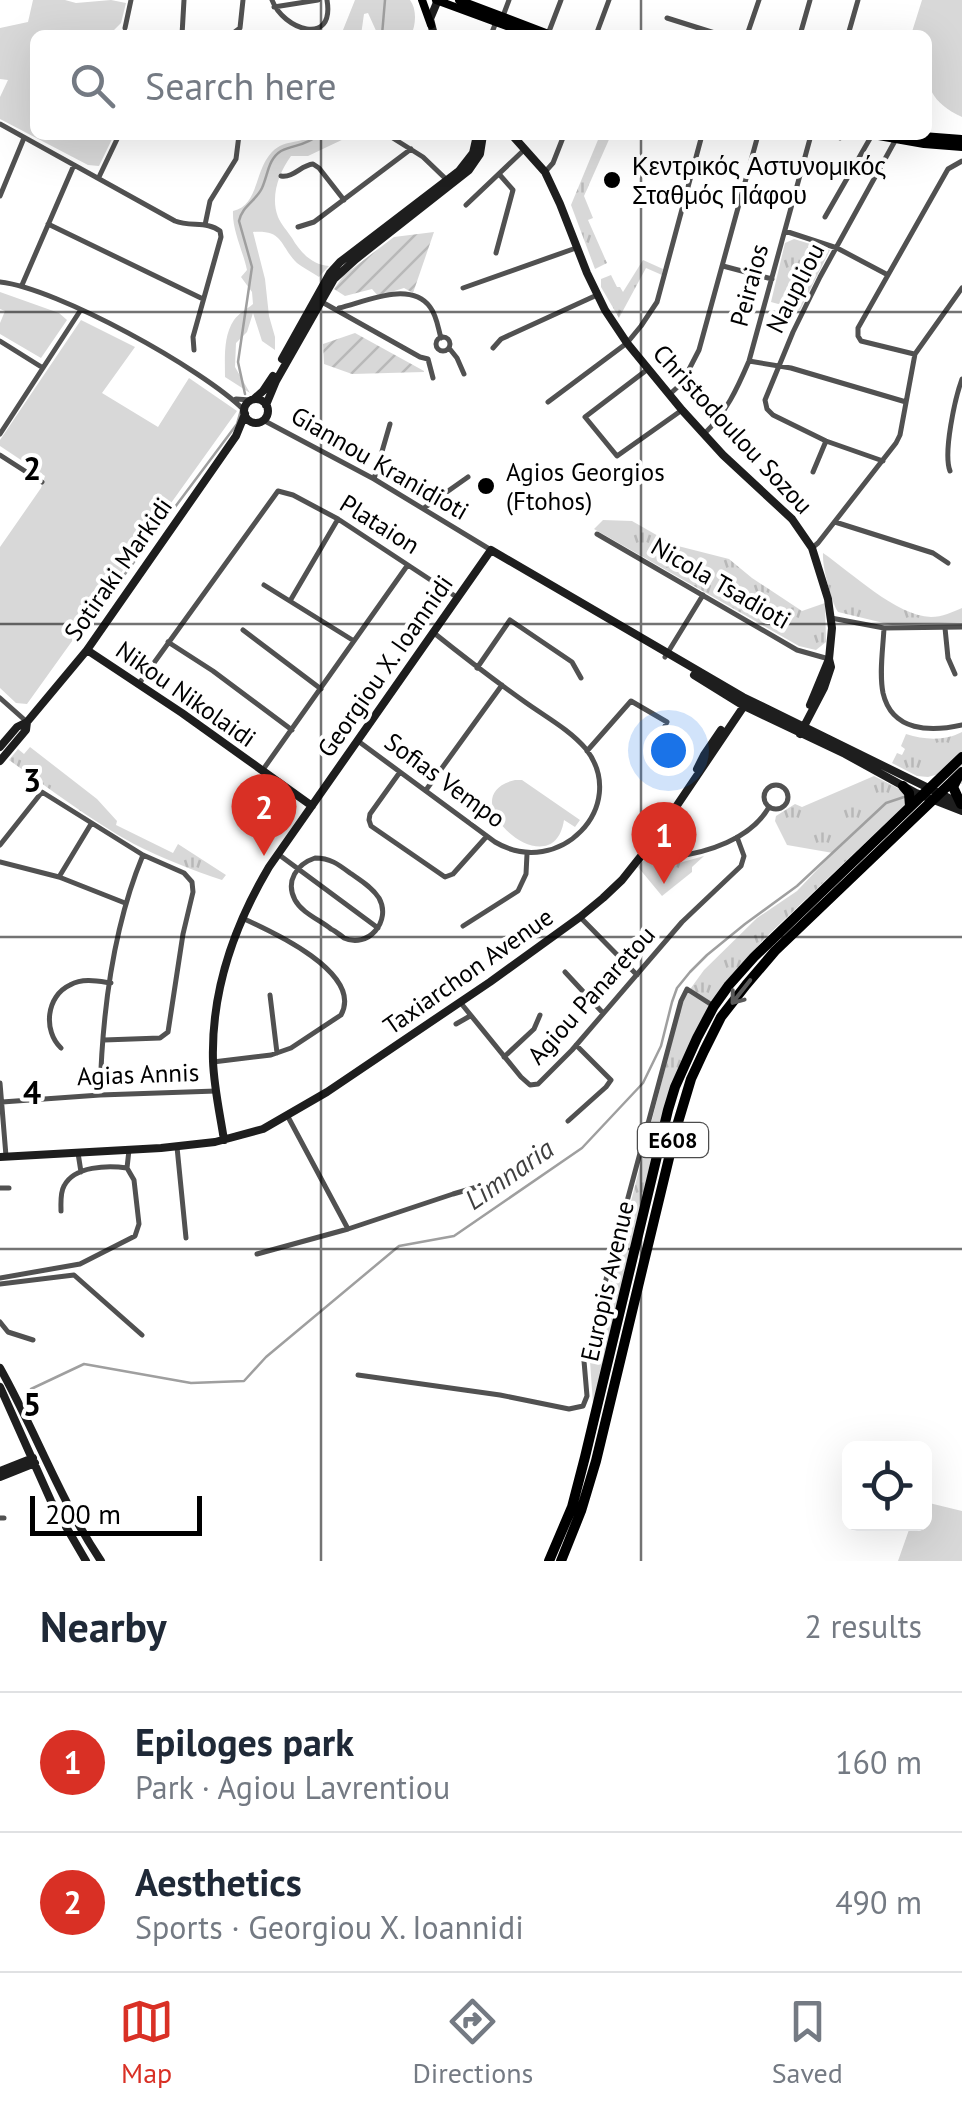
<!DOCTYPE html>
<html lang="en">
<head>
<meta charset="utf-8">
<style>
	:root { --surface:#fff; --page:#f6f6f7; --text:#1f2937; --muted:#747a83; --line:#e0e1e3; --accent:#d93025 }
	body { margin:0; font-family:"PT Sans",sans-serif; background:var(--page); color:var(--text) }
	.controls { position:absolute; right:30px; bottom:30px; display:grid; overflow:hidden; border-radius:15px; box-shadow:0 10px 40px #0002 }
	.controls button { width:90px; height:90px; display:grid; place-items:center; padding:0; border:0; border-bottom:2px solid var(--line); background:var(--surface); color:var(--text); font:50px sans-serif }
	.scale { position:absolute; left:30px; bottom:25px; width:172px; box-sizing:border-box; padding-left:10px; border:5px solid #000; border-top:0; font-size:28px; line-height:35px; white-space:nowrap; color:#000; -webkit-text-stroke:8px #fff; paint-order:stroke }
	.you { position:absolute; left:668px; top:750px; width:35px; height:35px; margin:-25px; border:8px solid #fff; border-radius:50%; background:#1a73e8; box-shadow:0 0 0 15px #1a73e833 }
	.badge { display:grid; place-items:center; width:65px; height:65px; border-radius:50%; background:var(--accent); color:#fff; font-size:32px; font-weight:700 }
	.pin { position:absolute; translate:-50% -82px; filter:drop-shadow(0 2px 5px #0008) }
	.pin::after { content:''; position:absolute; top:52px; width:35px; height:30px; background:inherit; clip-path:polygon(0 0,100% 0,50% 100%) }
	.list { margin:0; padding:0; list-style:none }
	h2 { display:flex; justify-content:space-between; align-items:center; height:130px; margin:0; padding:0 40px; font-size:42px }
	h2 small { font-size:32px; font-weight:400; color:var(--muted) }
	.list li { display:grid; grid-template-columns:65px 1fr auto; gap:30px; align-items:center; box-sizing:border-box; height:140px; padding:0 40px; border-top:2px solid var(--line) }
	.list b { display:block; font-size:38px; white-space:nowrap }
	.list p { margin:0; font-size:32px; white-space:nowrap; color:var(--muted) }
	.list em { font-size:32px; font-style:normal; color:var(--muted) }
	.icon { flex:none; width:55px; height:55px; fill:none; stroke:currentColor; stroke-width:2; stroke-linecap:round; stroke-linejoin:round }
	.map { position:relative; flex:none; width:962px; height:1561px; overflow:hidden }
	.search { position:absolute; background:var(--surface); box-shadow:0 10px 40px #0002; left:30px; right:30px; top:30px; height:110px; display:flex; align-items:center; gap:25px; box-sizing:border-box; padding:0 35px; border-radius:15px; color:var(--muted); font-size:38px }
	.sheet { height:410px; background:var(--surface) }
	nav { display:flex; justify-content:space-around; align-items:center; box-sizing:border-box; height:140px; border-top:2px solid var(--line); background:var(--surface); font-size:28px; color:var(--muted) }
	nav a { display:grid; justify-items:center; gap:5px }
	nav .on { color:var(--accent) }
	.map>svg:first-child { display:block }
	.grass { fill:#d8d8d8 }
	.park { fill:url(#park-tufts) }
	.garden { fill:url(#garden-furrows) }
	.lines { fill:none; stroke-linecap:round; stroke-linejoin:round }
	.stream { stroke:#9f9f9f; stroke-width:2.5 }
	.street { stroke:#515151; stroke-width:5 }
	.secondary { stroke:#1e1e1e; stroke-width:8 }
	.primary { stroke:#000; stroke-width:8 }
	.highway { stroke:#000; stroke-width:10 }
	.oneway { stroke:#595959 }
	.grid { fill:none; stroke:#000; stroke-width:2.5; stroke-opacity:0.55 }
	.poi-dot { fill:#000; stroke:#fff; stroke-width:4 }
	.labels { text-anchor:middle; stroke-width:8; stroke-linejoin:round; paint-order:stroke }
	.shield { fill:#fff; stroke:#4c4c4c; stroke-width:2.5 }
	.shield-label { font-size:22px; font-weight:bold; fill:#000 }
	.poi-label { font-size:25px; fill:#000; stroke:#fff; text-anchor:start }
	.street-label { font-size:25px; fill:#000; stroke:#fff }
	.water-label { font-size:28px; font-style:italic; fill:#404040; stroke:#fff }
	.grid-label { font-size:32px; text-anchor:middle; font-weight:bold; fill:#000; stroke:#fff; stroke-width:8; stroke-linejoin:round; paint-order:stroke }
</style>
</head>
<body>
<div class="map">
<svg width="962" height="1561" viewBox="0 0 962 1561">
	<defs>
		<pattern id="park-tufts" width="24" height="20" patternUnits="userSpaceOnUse" patternTransform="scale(2.5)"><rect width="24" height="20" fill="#d8d8d8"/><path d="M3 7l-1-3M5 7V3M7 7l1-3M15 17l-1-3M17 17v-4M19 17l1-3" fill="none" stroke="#b8b8b8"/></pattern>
		<pattern id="garden-furrows" width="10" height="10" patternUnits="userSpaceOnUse" patternTransform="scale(2.5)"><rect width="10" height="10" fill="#d8d8d8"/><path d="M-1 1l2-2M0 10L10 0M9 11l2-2" fill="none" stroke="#b8b8b8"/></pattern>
	</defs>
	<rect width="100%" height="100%" fill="#fff"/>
	<path class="grass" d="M33,0H65L76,3L111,0L126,3L121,23L114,30L116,35H35V135H114L99,166L88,165L0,119V97L8,80L0,79V28L28,22Z
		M355,0H410C417,9 416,25 411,35H378L368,13L364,14L361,35H341Z
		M922,0H962V117C920,97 927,75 927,35H911Z
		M313,135H348V137L308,156H291C279,172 270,197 278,217C281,224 288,232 292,238C300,252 312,265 329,266L319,277C312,272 303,268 297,263C279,245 284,230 253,232L265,279L269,316L275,337V350L262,341L253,313L247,332L236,343L235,367L250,393L225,377C225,359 223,336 234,320C238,314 247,309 253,304L252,292L241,277L247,270C243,251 232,230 233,211C256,206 255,178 266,160C281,136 295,147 313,135Z
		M0,292L59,313L67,320L41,358L0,334V323L5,311L0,309Z
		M81,320L135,347L102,393L158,427L189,378L237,411L27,704L16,703L0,688V547L41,488L45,476L0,446V440Z
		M515,780H522L580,820L575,827L564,820C553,892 446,796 515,780Z
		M925,1502L962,1511V1561H898L911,1524H924Z"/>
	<path class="park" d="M600,135H611L584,196L593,218L588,220L607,263L595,269L571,205Z
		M794,239L830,250L800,310L771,302L785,243Z
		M643,260L663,269L662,275L646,268L619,318L601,287V279L611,275L617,287H620L623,292Z
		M603,520L632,521L674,545L729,559L752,578L802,611L825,603L826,642L816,650L799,646L594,529Z
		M823,553C851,572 896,616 931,617C942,617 953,612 962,608V622L892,625L838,612C831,601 822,566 823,553Z
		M962,732V784L939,774L928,777L917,776L892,763L897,753L902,755L905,749L901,746L906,734C925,740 945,741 962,732Z
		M30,747L97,799L117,821L116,825L173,853L178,844L226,875L222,880C192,870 162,858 134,844C90,820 50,789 9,760L18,749L24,754Z
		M874,776L907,793V803L763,940L721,990L673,1089L593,1404L590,1361L683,999L704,970L757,918L797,891L833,853L787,845L775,821L776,816L795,804L802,807Z
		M658,852L679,863L704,856L692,867V872L662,896L638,867L650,853Z"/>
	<path class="garden" d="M434,232L413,293L404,288L378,296L372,289L345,296L334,289L344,275L394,237Z
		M355,333L424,371V372L352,374L324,364L323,344Z"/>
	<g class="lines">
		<path class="stream" d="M382,35L385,0
			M245,394L238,362L252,267L239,221C242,206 256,201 262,188C268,175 268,159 281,151C295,144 303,147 319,135
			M122,578L237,424L241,410
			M31,1389L84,1364L191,1383L244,1381L266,1357L399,1246L454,1236L582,1148L643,1083L661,1046L672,1002L677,988L690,972L707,955L745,924L797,886L886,803L904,797"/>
		<path class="street" d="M272,0C283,30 335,47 327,0
			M274,7L318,0
			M503,16L509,0
			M667,18L721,35
			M125,28L131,0
			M232,34L240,28L243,0
			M548,34L561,0
			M182,35L184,0
			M491,35L496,22
			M596,35L609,0
			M747,35L759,0
			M800,35L810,0
			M848,35L858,0
			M0,124L175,221C190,227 208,221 220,231L221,237L193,337L194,350
			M388,135L423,157L448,181
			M831,135L840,138
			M545,172L553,163L564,135
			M281,176C294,178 301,165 313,164L319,168L344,200
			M99,177L119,135
			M0,196L24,138
			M466,205L525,149
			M825,217L872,135
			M48,224L203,299
			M205,225L210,201L236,159L239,135
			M298,227L314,222L411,149
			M785,231L837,248L888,275
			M496,253L513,190L499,174
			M723,266L772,279
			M0,282C57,288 203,369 244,410
			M22,285L74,165
			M463,288L576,248
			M322,302L420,357L428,359L433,378
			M339,308C365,302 410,280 430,307C437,316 438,328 441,338
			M436 344a7 7 0 1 1 14 0a7 7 0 1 1-14 0Z
			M0,341L43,368
			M449,348L457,358L464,374
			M493,348L501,339L597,295
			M914,354L861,341L858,336V328L948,169L962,161
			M749,361L791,368L906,402
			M648,369L585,417L617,456L682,410
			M670,394L682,383L699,350L758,135
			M236,399L250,400
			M548,402L627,343L641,326L657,302L702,135
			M263,420L374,479L491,550
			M0,434L80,311
			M704,434C726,413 737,389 749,361L811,135
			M0,455L42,482
			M883,461L826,441L773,415L767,409L765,400L793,332L820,277L896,139
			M950,471C943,453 955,398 962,379
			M813,472L826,441
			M374,479L390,424
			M424,508L468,477
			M835,522L933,553L948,563
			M597,534L797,650L829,659
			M812,548L818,543L896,443L900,435L915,354L962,288
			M264,585L354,641
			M290,601L338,519
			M831,618L884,628L962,627
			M884,628C883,649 879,673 883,693C892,732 931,732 962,725
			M945,628L948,658L955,674
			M243,630L321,689
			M168,642L213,671L292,730
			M665,657L703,595
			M477,668L510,620L572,662L581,678
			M138,685L278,491L293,495L338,519L458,598
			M0,698L27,722
			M358,741L495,842C559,880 630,806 586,749C570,730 546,717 525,702C494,680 464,657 434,633
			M587,751L631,701L667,722L661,734
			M262,771L407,566
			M400,772L370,814L369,820L371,826L445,877L453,874L487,836
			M764 797a12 12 0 1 1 24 0a12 12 0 1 1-24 0Z
			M426,790L502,685
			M653,841L672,857C707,853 751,839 769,807
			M0,845L42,792L143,855L184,873L192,882L193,892L183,934L168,1032L160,1038L104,1040
			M278,854L378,928
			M315,858C330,858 338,864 350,873C360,880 372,887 379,898C392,921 368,949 344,938C343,937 332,929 331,929C320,920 302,913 295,900C285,881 297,864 315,858Z
			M0,862L59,877L125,903
			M59,877L91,824
			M580,917L637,975
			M463,926L518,891L526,874L527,854
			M565,972L603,1013
			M270,995L277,1053
			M460,1002L521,1077L530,1085L538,1084L572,1050L682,922L741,866L744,856L737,837
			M456,1024L470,1016
			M61,1048C43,1031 46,996 70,985C83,978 97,981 111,983
			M504,1057L534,1029L540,1015
			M213,1062L271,1055L291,1048L341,1015C364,973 271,931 242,918
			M0,1083L6,1156
			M100,1095C102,1017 113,927 143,855
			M2,1102L100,1095L216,1091
			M287,1115L348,1229
			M568,1121L606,1087L611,1080L576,1045
			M177,1147L186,1238
			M78,1153L81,1172
			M0,1188H9
			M61,1211C61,1203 60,1193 64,1186C74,1166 108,1165 127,1168
			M257,1254L348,1229L453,1194L477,1187H487
			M0,1278L80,1264L135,1236L139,1224L134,1180L127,1168L129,1150
			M0,1284L74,1275L142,1335
			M0,1322L8,1332L33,1340
			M358,1375L500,1395L569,1409L583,1406L587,1396L584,1361L681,1001L687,989L712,1005
			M0,1518H4"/>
		<path class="secondary" d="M434,35L430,19L438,0
			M512,135L545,172L560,204L587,273L605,310L627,343L682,410L723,455L792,519L812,548L828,599L832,628L829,659L831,667L824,688L800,734
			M282,359L330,273L340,262L459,171L473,153L477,135
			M254,399L263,391L273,376
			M244 411a12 12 0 1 1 24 0a12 12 0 1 1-24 0Z
			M266,405L276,381L334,279L356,259L469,170L480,154L483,135
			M87,650L182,713L312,806
			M694,675L744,706L845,754L916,793L962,811
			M810,705L829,659
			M0,747L17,727L27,722
			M0,761L26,730L27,722L87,650L236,436L245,414
			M697,769L704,755L721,730
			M224,1140C220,1114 214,1088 213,1061C211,991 234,926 269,867L491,550L743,697L961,804
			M0,1157L161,1148L215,1142L263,1129L327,1092L490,982L580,917L603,898L622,880L653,841L748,700
			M0,1368C36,1432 60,1500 101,1561
			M0,1387L51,1501L86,1561
			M0,1471L33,1458
			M0,1477L35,1463"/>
		<path class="primary" d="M422,0L431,25
			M436,0L531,35
			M459,0L551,35
			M873,135L924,144L962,147
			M910,135L962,139"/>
		<path class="highway" d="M958,777L953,787L961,804
			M903,786L909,793L910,806
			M549,1561L572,1507L585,1457L668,1110L675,1087L697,1038L714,1006L729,985L754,957L962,757
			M561,1561L581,1511L596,1461L676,1129L691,1079L704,1051L721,1017L746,985L775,951L962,772"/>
	</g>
	<defs><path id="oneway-shaft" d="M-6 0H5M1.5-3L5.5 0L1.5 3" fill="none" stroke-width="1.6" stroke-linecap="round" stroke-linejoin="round" transform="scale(2.5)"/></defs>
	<use class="oneway" href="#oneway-shaft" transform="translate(741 992) rotate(128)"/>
	<path class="grid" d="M321,0V35M641,0V35M321,135V1561M641,135V1561M0,312H962M0,624H962M0,937H962M0,1249H962"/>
	<g class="poi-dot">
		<circle cx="612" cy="180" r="10"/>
		<circle cx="486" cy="486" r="10"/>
	</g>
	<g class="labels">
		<rect class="shield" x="638" y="1123" width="70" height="34" rx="8"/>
		<g class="shield-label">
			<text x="673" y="1148">E608</text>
		</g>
		<g class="poi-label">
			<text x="632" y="175">Κεντρικός Αστυνομικός<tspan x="632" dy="29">Σταθμός Πάφου</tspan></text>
			<text x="506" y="481">Agios Georgios<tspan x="506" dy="29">(Ftohos)</tspan></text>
		</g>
		<g class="street-label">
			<text transform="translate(749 285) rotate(-75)" y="9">Peiraios</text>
			<text transform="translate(795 288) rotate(-63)" y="9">Naupliou</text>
			<text transform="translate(733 429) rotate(47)" y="9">Christodoulou Sozou</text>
			<text transform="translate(380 463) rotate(30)" y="9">Giannou Kranidioti</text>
			<text transform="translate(380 524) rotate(32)" y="9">Plataion</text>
			<text transform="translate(118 569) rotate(-55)" y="9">Sotiraki Markidi</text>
			<text transform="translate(721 583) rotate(30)" y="9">Nicola Tsadioti</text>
			<text transform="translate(385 666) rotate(-55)" y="9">Georgiou X. Ioannidi</text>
			<text transform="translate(186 694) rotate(35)" y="9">Nikou Nikolaidi</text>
			<text transform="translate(445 780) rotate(36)" y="9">Sofias Vempo</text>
			<text transform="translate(468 971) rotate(-35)" y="9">Taxiarchon Avenue</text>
			<text transform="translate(591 995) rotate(-48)" y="9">Agiou Panaretou</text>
			<text transform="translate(138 1074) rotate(-2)" y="9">Agias Annis</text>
			<text transform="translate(607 1281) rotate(-77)" y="9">Europis Avenue</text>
		</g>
		<g class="water-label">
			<text transform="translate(509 1174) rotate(-35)" y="10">Limnaria</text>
		</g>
	</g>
	<g class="grid-label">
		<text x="32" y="480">2</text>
		<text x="32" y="792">3</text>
		<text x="32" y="1104">4</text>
		<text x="32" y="1416">5</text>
	</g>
</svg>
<div class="controls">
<button><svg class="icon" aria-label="locate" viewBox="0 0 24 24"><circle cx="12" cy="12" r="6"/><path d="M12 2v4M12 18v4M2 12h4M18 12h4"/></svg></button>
</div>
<div class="scale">200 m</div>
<div class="you"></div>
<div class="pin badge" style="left:664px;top:884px">1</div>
<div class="pin badge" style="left:264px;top:856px">2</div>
<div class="search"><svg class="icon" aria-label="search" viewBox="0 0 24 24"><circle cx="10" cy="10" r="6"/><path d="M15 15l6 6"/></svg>Search here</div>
</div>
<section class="sheet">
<h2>Nearby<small>2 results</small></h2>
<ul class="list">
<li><span class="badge">1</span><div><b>Epiloges park</b><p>Park · Agiou Lavrentiou</p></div><em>160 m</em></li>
<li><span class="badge">2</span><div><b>Aesthetics</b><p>Sports · Georgiou X. Ioannidi</p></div><em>490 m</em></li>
</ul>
</section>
<nav>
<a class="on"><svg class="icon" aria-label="map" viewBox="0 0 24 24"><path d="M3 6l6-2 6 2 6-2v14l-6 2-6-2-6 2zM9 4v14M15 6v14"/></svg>Map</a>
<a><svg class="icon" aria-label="directions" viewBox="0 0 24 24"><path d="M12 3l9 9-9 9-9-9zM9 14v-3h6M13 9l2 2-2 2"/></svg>Directions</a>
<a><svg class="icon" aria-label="saved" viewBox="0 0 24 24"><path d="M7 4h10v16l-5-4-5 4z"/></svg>Saved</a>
</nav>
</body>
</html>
